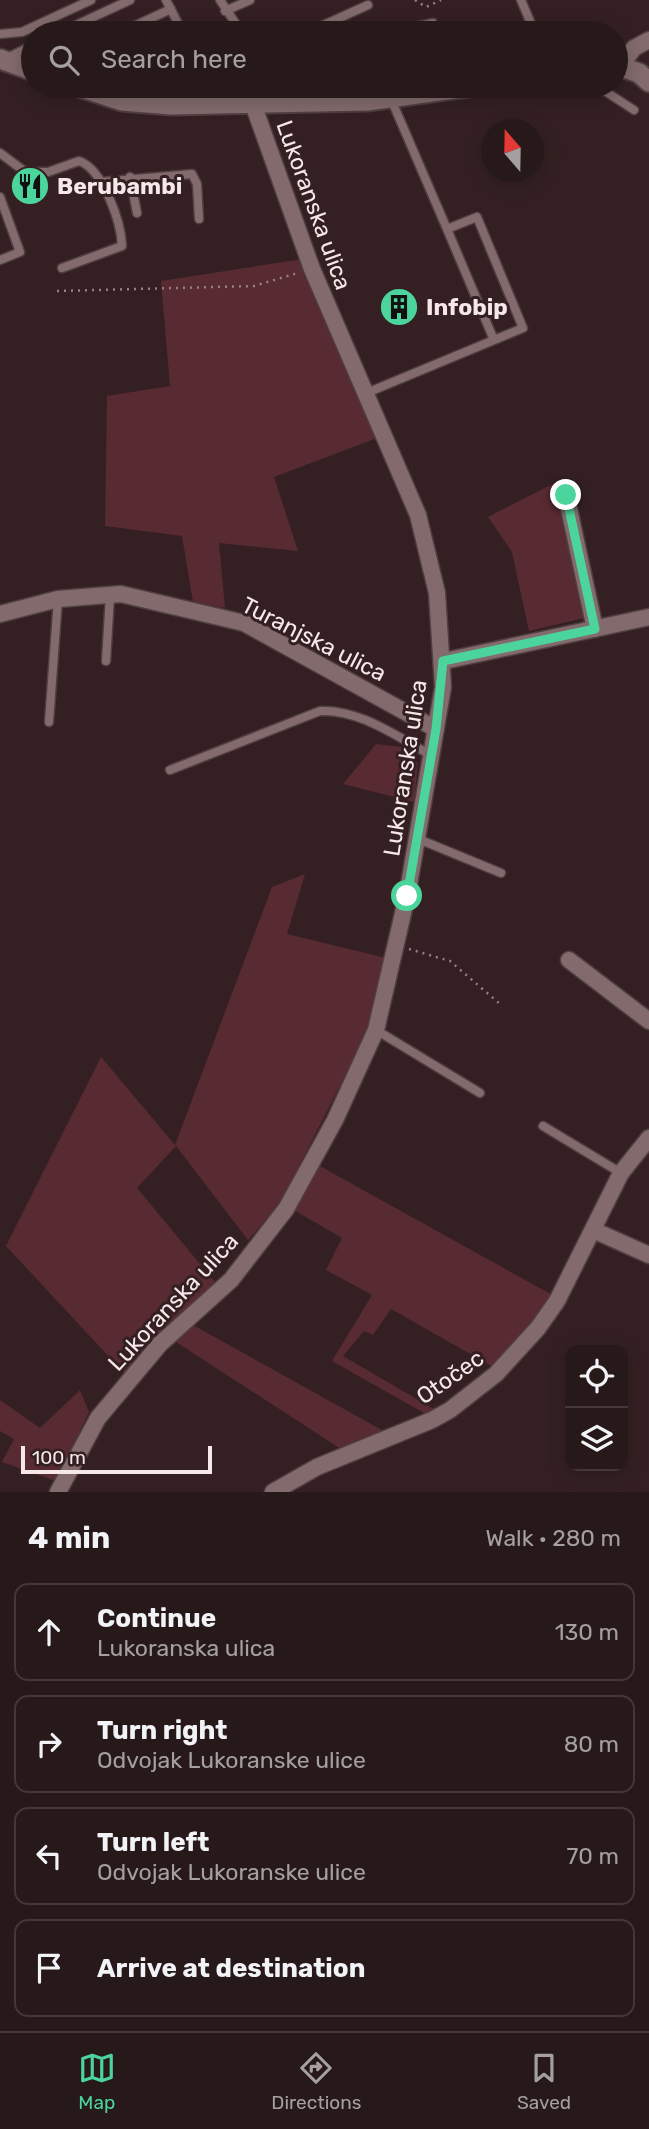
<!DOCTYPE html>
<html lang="en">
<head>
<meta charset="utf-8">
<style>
	:root { --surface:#27181a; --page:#332527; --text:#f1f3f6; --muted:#a4a0a2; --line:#433739; --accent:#4bd49b }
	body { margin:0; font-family:Rubik,sans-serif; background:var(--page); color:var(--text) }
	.controls { position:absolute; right:21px; bottom:21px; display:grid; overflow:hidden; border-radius:14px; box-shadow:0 4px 18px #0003 }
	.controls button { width:63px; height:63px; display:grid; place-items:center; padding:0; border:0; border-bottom:2px solid var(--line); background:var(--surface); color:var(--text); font:35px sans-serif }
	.compass { position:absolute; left:481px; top:119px; width:63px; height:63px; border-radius:50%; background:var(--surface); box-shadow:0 4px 18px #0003; rotate:340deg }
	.scale { position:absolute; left:21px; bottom:18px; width:191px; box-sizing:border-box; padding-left:7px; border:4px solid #f6e7e8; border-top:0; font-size:19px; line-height:24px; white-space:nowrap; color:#f6e7e8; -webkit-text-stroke:5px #342022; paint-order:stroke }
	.stop { position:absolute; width:21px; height:21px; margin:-16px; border:5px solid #4bd49b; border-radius:50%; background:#fff }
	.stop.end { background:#4bd49b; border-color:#fff; box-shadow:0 2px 7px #0008 }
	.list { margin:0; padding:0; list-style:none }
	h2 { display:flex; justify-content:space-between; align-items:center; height:91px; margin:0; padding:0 28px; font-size:30px }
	h2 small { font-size:23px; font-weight:400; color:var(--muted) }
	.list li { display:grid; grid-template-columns:46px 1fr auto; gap:21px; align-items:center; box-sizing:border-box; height:98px; margin:0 14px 14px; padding:0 14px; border:2px solid var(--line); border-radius:14px }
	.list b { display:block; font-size:26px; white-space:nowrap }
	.list p { margin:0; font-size:23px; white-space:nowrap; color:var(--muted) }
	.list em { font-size:23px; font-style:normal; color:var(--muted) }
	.icon { flex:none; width:38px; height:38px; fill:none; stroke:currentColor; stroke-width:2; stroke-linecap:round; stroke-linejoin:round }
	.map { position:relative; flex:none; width:649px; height:1492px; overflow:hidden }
	.search { position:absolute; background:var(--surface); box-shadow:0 4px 18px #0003; left:21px; right:21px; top:21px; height:77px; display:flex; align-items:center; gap:18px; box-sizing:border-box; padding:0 24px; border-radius:38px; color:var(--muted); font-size:26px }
	.sheet { height:539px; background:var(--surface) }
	nav { display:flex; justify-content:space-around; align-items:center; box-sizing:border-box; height:98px; border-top:2px solid var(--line); background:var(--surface); font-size:19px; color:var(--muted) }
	nav a { display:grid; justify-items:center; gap:4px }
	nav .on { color:var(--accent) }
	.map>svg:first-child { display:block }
	.green { fill:#582a31 }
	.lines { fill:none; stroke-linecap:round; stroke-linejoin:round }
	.service-casing { stroke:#503e41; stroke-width:11 }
	.minor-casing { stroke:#503e41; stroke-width:19 }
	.tertiary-casing { stroke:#503e41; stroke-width:23 }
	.path { stroke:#948284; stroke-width:2.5; stroke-dasharray:2 5; stroke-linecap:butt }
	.service { stroke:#836b6d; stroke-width:8 }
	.minor { stroke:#836b6d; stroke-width:16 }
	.tertiary { stroke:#836b6d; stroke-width:19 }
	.route { stroke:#4bd49b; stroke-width:9 }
	.labels { text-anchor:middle; stroke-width:6; stroke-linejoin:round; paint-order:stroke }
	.poi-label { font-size:23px; font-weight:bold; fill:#f6e7e8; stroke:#342022; text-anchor:start }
	.street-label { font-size:23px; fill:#f6e7e8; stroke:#342022 }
</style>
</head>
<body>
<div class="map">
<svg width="649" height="1492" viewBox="0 0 649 1492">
	<rect width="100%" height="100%" fill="#342022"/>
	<path class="green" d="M303,259L377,438L274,477L298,551L219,543L225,608L193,602L182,536L105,526L107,396L170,386L161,281Z
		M560,480L584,618L529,631L512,552L488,517Z
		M376,744L401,747L418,763L414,802L343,784Z
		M305,874L287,934L386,958L368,1031L279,1205L248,1240L176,1146L137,1188L215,1282L125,1374L6,1246L101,1057L175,1145L272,887Z
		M318,1165L556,1297L495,1368L391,1309L373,1335L364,1331L343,1356L439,1412L431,1417L332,1361L372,1295L326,1270L342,1238L292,1209Z
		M193,1325L389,1434L344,1451L176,1342Z
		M80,1390L89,1412L56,1481L2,1462L14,1439L0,1431V1400L40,1428Z"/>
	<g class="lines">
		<g class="service-casing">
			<path id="service" d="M166,0L183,33
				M220,0L242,33
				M521,0L535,33
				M225,11L250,0
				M396,31L433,23L438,33
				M59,33L130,0
				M119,33L171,9
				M164,33L180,26
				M306,33L368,5
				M0,34L22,32L91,0
				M5,59L33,45
				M597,86L634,110
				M391,99L447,229L477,217L523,328L494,340L447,229
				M278,101L283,86
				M0,153L24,171L33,172H48L79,161C103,169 121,222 122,246L62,268
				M130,177L137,213
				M101,182L192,174L197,184L199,219
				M0,197L20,252L0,260
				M364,394L494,340
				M106,661L110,596
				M49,722L58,599
				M170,770L320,711C360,709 397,737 431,755
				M416,838L501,873
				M376,1030L480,1093
				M543,1126L621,1173"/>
		</g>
		<g class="minor-casing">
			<path id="minor" d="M621,65L634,48L649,40
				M566,495L595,629
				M0,614L58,599L121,594L244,623L436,729
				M444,661L649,617
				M569,960L649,1021
				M593,1230L649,1255
				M58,1492L98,1418L160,1344L231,1280L286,1209L335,1120L376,1030L407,896L443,687L437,593L418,515L312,269L253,104
				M273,1492L317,1467L432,1420L450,1410L496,1374L538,1328L557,1301L621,1173L649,1138"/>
		</g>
		<g class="tertiary-casing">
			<path id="tertiary" d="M0,59L33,71
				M616,65L639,73L649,82
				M76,86L122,101L171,105L367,101L475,86"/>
		</g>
		<path class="path" d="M415,0L426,7L441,0
			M57,291L254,286L298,273
			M409,949L450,961L500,1004"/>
		<use href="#service" class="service"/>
		<use href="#minor" class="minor"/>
		<use href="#tertiary" class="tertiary"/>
	</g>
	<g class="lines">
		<path class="route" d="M407,896L436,729L443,661L595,629L566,495"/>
	</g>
	<defs>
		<g id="restaurant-disc" transform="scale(2.0125)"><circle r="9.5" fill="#4bd49b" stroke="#342022"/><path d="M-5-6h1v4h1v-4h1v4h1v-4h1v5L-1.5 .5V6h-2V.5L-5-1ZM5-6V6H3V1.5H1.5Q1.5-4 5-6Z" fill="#111"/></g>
		<g id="building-disc" transform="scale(2.0125)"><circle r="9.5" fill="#4bd49b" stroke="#342022"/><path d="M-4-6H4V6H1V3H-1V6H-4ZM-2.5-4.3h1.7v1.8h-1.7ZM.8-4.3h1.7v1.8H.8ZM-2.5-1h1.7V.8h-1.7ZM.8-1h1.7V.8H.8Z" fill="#111"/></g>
	</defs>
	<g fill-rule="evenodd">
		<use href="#restaurant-disc" x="30" y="186"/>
		<use href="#building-disc" x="399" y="307"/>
	</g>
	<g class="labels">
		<g class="poi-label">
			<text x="57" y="194">Berubambi</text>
			<text x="426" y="315">Infobip</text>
		</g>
		<g class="street-label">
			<text transform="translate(314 205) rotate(70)" y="8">Lukoranska ulica</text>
			<text transform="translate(314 639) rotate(27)" y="8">Turanjska ulica</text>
			<text transform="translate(405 768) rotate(-81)" y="8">Lukoranska ulica</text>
			<text transform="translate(173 1302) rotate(-47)" y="8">Lukoranska ulica</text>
			<text transform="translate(450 1377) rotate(-35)" y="8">Otočec</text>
		</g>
	</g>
</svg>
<div class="controls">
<button><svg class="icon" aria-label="locate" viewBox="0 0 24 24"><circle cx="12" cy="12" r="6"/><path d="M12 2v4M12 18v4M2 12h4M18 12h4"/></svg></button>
<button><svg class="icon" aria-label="layers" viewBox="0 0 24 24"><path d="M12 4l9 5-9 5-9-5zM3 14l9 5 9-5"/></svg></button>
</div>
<svg class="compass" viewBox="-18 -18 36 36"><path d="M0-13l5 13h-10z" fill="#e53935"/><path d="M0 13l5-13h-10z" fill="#a4a0a2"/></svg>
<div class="scale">100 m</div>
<div class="stop" style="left:407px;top:896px"></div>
<div class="stop end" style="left:566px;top:495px"></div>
<div class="search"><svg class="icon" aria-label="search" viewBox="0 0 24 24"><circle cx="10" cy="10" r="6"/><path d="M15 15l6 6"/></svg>Search here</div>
</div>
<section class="sheet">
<h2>4 min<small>Walk · 280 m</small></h2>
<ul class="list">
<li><svg class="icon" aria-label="ahead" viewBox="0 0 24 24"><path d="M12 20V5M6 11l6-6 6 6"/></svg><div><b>Continue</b><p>Lukoranska ulica</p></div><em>130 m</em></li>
<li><svg class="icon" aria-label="right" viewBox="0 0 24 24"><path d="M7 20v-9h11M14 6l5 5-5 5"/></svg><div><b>Turn right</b><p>Odvojak Lukoranske ulice</p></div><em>80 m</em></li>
<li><svg class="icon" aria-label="left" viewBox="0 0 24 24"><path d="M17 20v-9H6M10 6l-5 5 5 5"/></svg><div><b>Turn left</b><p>Odvojak Lukoranske ulice</p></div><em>70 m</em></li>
<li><svg class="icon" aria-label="arrive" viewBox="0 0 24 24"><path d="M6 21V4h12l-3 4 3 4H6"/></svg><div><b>Arrive at destination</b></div></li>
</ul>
</section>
<nav>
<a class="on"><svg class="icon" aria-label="map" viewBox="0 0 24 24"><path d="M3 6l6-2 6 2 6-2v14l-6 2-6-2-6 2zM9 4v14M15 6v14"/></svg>Map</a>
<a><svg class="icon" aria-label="directions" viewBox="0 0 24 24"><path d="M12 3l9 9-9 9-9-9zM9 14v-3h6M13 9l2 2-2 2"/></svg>Directions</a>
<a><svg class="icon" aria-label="saved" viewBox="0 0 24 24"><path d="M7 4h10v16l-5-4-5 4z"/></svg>Saved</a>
</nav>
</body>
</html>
